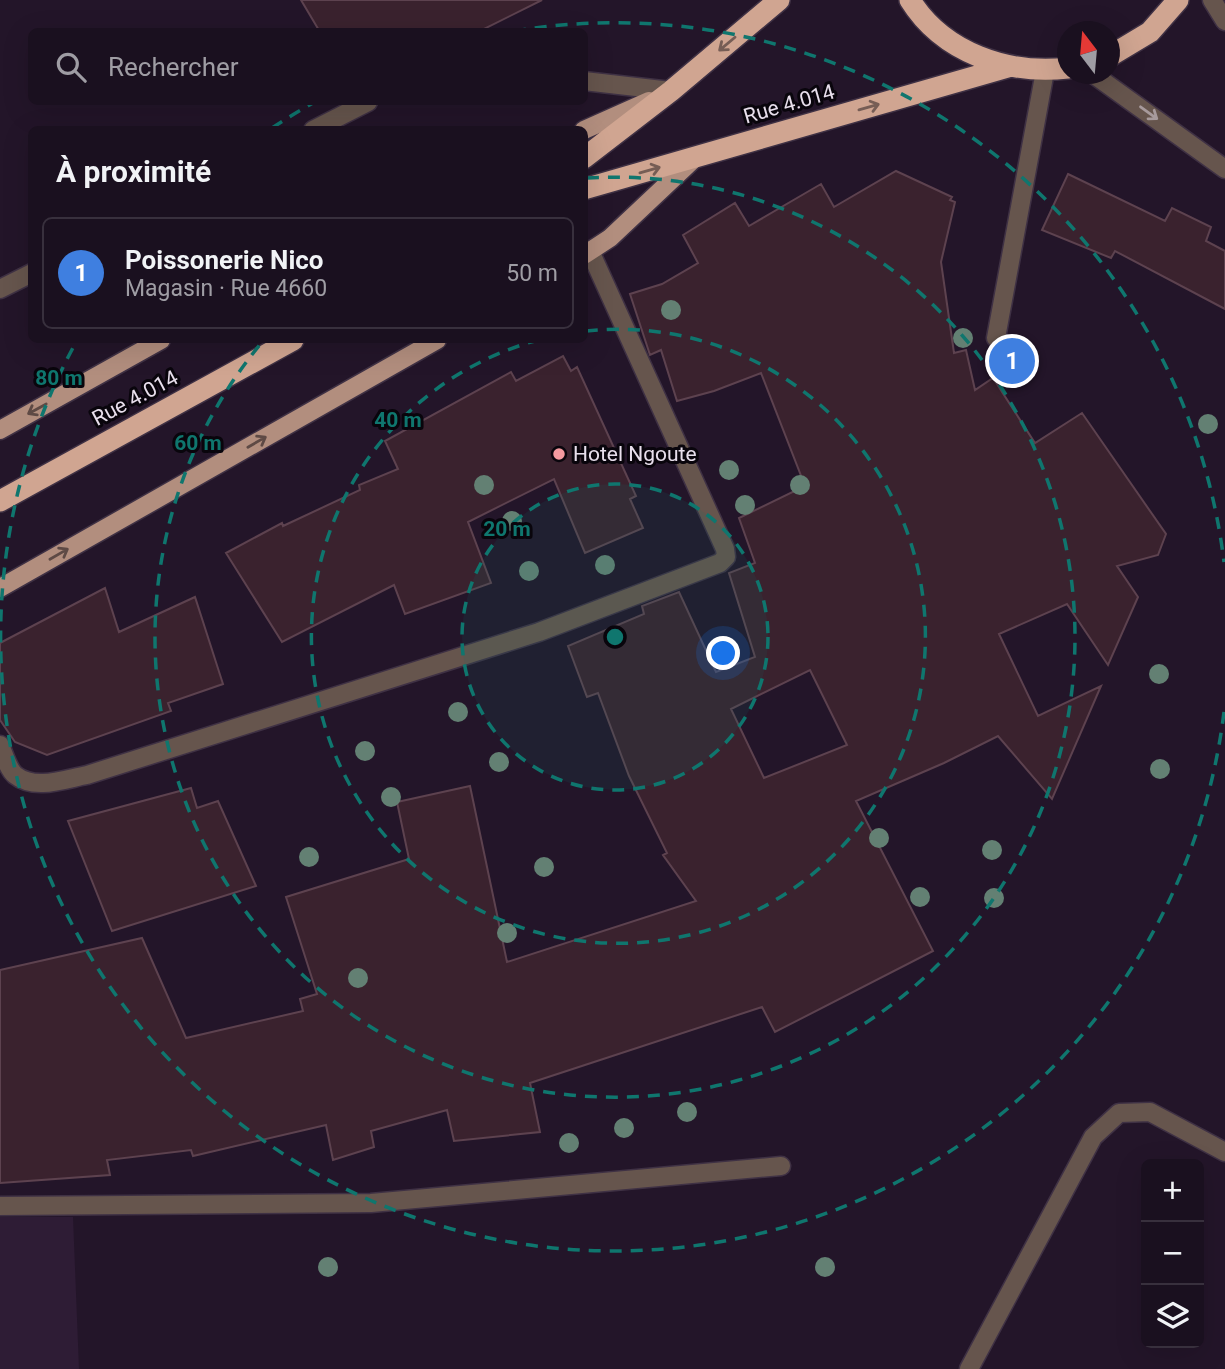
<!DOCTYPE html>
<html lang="fr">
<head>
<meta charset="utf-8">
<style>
	:root { --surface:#1a101f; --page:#271e2c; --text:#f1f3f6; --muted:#9f9da4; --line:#38303d; --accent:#f49aa0 }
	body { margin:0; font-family:Roboto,sans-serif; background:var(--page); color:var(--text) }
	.controls { position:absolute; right:21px; bottom:21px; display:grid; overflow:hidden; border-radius:10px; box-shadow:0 7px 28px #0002 }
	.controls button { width:63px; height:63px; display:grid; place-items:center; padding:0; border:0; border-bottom:2px solid var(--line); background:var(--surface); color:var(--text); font:35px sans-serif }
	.compass { position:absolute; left:1057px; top:21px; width:63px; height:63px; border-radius:50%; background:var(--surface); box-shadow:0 7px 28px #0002; rotate:344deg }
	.you { position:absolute; left:724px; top:654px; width:24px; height:24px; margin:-18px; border:5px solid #fff; border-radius:50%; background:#1a73e8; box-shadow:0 0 0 10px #1a73e833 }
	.badge { display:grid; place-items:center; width:46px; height:46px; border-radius:50%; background:var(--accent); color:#fff; font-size:23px; font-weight:700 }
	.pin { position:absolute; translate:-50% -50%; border:4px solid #fff; box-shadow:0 2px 7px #0006 }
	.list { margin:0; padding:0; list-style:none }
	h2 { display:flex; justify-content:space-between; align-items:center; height:91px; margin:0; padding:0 28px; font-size:30px }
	h2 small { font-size:23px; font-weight:400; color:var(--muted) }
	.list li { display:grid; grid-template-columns:46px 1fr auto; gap:21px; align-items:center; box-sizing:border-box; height:112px; margin:0 14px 14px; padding:0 14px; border:2px solid var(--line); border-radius:10px }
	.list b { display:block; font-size:26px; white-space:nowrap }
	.list p { margin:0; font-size:23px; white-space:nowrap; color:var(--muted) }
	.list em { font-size:23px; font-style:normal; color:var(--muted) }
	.icon { flex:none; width:38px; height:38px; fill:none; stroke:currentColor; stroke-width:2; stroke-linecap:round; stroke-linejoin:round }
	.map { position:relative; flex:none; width:1225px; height:1369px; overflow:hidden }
	.search { position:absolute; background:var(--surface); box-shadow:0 7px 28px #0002; left:28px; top:28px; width:560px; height:77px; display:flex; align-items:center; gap:18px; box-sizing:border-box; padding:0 24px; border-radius:10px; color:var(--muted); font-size:26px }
	.panel { position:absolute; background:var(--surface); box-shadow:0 7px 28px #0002; left:28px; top:126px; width:560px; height:217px; border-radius:10px }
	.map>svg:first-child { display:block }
	.built { fill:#2e1c35 }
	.building { fill:#3a222e; stroke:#5d424f; stroke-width:2; fill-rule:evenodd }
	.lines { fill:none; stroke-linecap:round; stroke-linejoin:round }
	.minor-casing { stroke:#3f3144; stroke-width:21 }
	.major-casing { stroke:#3f3144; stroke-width:21 }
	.highway-casing { stroke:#3f3144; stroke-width:24 }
	.minor { stroke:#66554d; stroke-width:18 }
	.major { stroke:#b28e7e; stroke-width:18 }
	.highway { stroke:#d0a591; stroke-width:21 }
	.tree { fill:#638073 }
	.oneway { stroke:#765d55 }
	.oneway2 { stroke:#a79a9c }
	.oneway3 { stroke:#5e4a45 }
	.ring { fill:none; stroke:#0f766e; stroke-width:3.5; stroke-dasharray:12 9 }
	.poi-dot { fill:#f49aa0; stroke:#09050c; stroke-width:2.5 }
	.labels { text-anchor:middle; stroke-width:6; stroke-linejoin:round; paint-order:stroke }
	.street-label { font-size:21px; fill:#e8dfec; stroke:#09050c }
	.poi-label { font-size:21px; fill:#e8dfec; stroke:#09050c; text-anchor:start }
	.centre { fill:#0f766e; stroke:#09050c; stroke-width:3.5 }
	.ring-label { font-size:21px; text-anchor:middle; font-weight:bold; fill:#0f766e; stroke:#09050c; stroke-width:6; stroke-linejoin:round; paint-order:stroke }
</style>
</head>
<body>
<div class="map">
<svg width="1225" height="1369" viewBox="0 0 1225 1369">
	<rect width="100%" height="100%" fill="#231529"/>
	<path class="built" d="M0,1217H73L79,1369H0Z"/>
	<path class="building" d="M301,0H542L478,32H320Z
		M896,171L952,197L950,200L955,202L941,262L954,353L966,350L975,390L993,378L1035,443L1082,413L1166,534L1158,555L1117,566L1138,597L1108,665L1067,604L999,634L1038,716L1101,686L1052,799L998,736L944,763L856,801L933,951L775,1032L762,1007L530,1083L540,1132L454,1141L447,1110L371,1131L374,1147L333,1160L326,1125L193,1156L191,1150L107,1160L110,1175L0,1183V970L142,938L186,1038L303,1011L300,999L317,994L286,897L409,859L397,802L470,786L507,962L696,901L663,855L667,853L629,776L598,693L587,697L568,646L644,614L642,606L679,592L716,672L755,657L729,573L755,563L739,518L805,486L761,373L714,391L677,401L661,350L650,355L630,294L662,284L698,263L683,235L735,203L749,226L821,184L834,207ZM810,670L847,745L764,778L731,709Z
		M1068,174L1165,221L1172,208L1211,227L1206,241L1225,251V309L1115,251L1111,258L1042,230Z
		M563,356L571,371L577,367L636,496L630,499L643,528L585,553L554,479L468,522L491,583L405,614L394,585L282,642L226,553L282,523L283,526L360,490L359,485L398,469L385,441L511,372L516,381Z
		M105,588L119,632L195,597L223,684L168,703L171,711L47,755L15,742L0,720V643Z
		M191,788L197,808L218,801L256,886L112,931L68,821Z"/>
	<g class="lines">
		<g class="minor-casing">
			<path id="minor" d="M1212,0L1225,21
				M1093,74L1225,169
				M584,81L671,91
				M313,130L368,102
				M0,289L32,273
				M996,338L1045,71
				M0,745C4,754 8,769 15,775C35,791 65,779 87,775L539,632L720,563L726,557L725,549L590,251
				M0,1206L371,1203L781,1166
				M969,1369L1093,1137L1119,1113L1150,1112L1225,1152"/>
		</g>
		<g class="major-casing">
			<path id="major" d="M584,130L649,101
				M584,255L610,238L697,156
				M0,430L161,340
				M0,588L437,340"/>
		</g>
		<g class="highway-casing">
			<path id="highway" d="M910,0C943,53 1008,75 1068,68
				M1110,56L1150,32L1178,0
				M584,158L671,91L779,0
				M584,189L1008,67
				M0,501L293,340"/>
		</g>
		<use href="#minor" class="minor"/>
		<use href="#major" class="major"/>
		<use href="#highway" class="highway"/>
	</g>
	<g class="tree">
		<circle cx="671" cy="310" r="10"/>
		<circle cx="963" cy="338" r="10"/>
		<circle cx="1208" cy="424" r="10"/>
		<circle cx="729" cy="470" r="10"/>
		<circle cx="484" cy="485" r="10"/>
		<circle cx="800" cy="485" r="10"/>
		<circle cx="745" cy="505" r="10"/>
		<circle cx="512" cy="521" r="10"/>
		<circle cx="605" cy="565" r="10"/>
		<circle cx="529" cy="571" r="10"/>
		<circle cx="1159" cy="674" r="10"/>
		<circle cx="458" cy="712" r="10"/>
		<circle cx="365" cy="751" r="10"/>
		<circle cx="499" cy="762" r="10"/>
		<circle cx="1160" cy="769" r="10"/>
		<circle cx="391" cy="797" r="10"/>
		<circle cx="879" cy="838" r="10"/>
		<circle cx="992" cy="850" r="10"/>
		<circle cx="309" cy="857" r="10"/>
		<circle cx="544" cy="867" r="10"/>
		<circle cx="920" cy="897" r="10"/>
		<circle cx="994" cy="898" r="10"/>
		<circle cx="507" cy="933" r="10"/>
		<circle cx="358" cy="978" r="10"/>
		<circle cx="687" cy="1112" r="10"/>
		<circle cx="624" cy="1128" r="10"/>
		<circle cx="569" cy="1143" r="10"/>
		<circle cx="328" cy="1267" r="10"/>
		<circle cx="825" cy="1267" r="10"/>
	</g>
	<defs><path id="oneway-shaft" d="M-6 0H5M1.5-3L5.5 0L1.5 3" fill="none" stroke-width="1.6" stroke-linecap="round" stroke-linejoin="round" transform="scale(1.75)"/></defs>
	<g class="oneway">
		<use href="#oneway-shaft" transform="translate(727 44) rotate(140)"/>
		<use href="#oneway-shaft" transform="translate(869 107) rotate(-16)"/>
		<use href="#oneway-shaft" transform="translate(650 170) rotate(-16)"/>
	</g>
	<use class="oneway2" href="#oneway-shaft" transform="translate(1149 113) rotate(36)"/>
	<g class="oneway3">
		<use href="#oneway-shaft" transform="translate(37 409) rotate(151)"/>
		<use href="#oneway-shaft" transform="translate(257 442) rotate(-30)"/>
		<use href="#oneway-shaft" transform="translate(59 554) rotate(-30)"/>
	</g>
	<circle cx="615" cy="637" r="153" fill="#0f766e" fill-opacity=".12"/>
	<g class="ring">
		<circle cx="615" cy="637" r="153"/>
		<path d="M586 331A307 307 0 1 1 538 340"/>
		<path d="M587 178A460 460 0 1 1 263 341"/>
		<path d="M1224 712A614 614 0 1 1 75 344M272 128A614 614 0 0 1 313 103M514 31A614 614 0 0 1 1224 562"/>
	</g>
	<circle class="poi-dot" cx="559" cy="454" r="7"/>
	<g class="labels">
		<g class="street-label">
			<text transform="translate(789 104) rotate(-16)" y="7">Rue 4.014</text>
			<text transform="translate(135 398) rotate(-28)" y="7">Rue 4.014</text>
		</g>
		<g class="poi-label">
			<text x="573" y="461">Hotel Ngoute</text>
		</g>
	</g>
	<circle cx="615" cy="637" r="10" class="centre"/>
	<g class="ring-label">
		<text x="59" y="385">80 m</text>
		<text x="398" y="427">40 m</text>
		<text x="198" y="450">60 m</text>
		<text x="507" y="536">20 m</text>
	</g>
</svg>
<div class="controls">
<button>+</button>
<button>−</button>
<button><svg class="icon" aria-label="layers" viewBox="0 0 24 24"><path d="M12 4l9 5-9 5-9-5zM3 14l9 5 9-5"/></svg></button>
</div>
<svg class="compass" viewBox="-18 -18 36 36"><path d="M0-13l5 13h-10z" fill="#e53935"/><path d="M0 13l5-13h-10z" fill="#9f9da4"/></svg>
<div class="you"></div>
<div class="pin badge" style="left:1012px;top:361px;background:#3f7fe0">1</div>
<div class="search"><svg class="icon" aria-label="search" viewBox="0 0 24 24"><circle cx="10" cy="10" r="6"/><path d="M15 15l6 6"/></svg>Rechercher</div>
<section class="panel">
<h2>À proximité<small></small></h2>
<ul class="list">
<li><span class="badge" style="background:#3f7fe0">1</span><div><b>Poissonerie Nico</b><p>Magasin · Rue 4660</p></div><em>50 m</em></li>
</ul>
</section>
</div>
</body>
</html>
